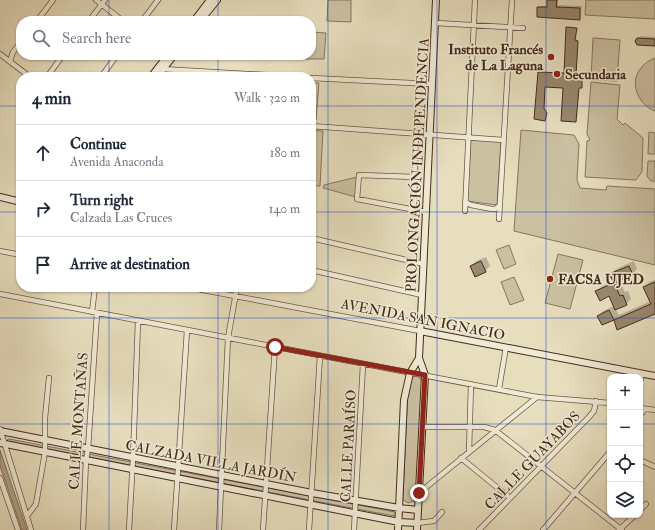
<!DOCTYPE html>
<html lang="en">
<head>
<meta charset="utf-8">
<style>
	:root { --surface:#fff; --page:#f6f6f7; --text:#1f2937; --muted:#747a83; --line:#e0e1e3 }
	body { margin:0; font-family:"IM FELL Double Pica",serif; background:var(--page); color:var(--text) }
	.controls { position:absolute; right:12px; bottom:12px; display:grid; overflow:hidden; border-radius:8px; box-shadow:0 1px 3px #0004 }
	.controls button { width:36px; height:36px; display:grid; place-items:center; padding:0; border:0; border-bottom:1px solid var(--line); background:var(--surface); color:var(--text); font:20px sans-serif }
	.stop { position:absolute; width:12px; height:12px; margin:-9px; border:3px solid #8f2418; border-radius:50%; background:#fff }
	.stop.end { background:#8f2418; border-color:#fff; box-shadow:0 1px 4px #0008 }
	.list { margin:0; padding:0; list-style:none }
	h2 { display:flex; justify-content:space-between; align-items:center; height:52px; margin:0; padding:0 16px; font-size:17px }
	h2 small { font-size:13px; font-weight:400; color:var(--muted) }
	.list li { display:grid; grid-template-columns:26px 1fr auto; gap:12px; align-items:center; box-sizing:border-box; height:56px; padding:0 16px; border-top:1px solid var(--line) }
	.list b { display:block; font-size:15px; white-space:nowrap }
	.list p { margin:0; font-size:13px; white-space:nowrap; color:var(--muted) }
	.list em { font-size:13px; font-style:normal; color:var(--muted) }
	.icon { flex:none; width:22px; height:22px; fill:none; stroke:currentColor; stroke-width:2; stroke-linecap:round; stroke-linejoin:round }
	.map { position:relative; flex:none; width:655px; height:530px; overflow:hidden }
	.search { position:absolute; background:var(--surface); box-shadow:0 1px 3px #0004; left:16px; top:16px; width:300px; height:44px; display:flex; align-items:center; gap:10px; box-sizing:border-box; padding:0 14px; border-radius:16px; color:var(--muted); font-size:15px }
	.panel { position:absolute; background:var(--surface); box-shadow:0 1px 3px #0004; left:16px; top:72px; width:300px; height:220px; border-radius:16px }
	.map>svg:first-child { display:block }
	.green { fill:#cbc0a2; stroke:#88765e }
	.water { fill:#b0a186; stroke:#85725a }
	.shadow { fill:#0003 }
	.building { fill:#99886f; stroke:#452b19 }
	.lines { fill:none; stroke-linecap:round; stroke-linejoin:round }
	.street-casing { stroke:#6e5842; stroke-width:6 }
	.secondary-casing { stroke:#452b19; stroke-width:8 }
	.street { stroke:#efead5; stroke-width:4.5 }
	.secondary { stroke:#efead5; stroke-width:6 }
	.route { stroke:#8f2418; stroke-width:5 }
	.grid { fill:none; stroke:#1d4ed8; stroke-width:1; stroke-opacity:0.55 }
	.poi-dot { fill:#8f2418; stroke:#efead5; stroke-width:1.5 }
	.labels { text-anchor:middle; stroke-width:3; stroke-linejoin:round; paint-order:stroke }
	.poi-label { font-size:14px; font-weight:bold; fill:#452b19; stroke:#efead5; text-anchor:start }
	.street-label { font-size:14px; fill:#452b19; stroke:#efead5 }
</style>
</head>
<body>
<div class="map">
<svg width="655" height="530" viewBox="0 0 655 530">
	<rect width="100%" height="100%" fill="#e7debe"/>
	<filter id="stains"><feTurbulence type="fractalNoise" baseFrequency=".005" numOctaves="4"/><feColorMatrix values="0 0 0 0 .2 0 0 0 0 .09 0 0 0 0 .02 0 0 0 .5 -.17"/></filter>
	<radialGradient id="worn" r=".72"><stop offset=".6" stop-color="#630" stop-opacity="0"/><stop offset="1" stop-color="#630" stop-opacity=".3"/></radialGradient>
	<path class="green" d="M328,0H351V22L327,21Z
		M586,0H655V19L585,15Z
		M311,32L326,33L324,59H306V55H311Z
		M593,38L620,40L617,81L591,80Z
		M655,58V111C638,105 628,81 642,67C645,63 650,60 655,58Z
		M591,82L620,85L617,119L623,125L625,123L643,138L642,172L636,180L585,177L587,141L590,140L587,134Z
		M313,83H319L316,120H313Z
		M311,130L323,131L320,186H311Z
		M521,130L574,135L579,144L577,180L580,188L606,190L607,186L655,189V265L514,231Z
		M649,132L655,133V154H648Z
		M471,137L501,140L497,205L467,201Z
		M648,161H655V181H651L647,176Z
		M357,177L356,197L323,188L324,185Z
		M509,245L516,264L504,269L496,250Z
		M558,254L583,260L570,309L545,303Z
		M514,277L524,300L510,305L501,282Z
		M417,375L422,381L417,492L414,501L408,503L403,500V496L408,387L412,377Z
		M9,439L395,512L396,514L394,516L9,443L7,440Z"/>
	<path class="water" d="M0,450L27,530H22L0,466Z"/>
	<path class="shadow" d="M548,0H558V5L582,6L581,16L579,19L538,8L540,6H548Z
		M641,36L655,37V45L638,38Z
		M575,39L578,41L576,75L582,76V87H579L576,121L562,120L564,87L545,86L544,108L547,112L545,119L539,72L565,73Z
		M486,257L490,266L485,271L471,266L476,261Z
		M634,261L637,269L632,274L619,280L625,292L628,291L631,299L626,304L615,308L619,315L651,301L644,287L649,282L655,280V313L618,328L614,318L602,324L598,316L603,311L614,306L610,295L597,291L602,286L614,281L611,274L616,269Z"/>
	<path class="building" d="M547,0H557L556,7L580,8V20L537,17V7H547Z
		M566,27L577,28L575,40L578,41L576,75L582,76V88H579L576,122L561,121L563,88L545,87L544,109L547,113L545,121L534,119L538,72L564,73Z
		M637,38L655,39V46L637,45L635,41Z
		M481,261L486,272L475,277L470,266Z
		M629,266L633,275L614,283L609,274Z
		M655,282V314L617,330L614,320L651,304L643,287Z
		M614,283L620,296L623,295L627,305L615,310L609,296L600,301L595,291Z
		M609,310L614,320L602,325L597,316Z"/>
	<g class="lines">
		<g class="street-casing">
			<path id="street" d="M96,0L123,21
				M37,21L53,0
				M89,21L105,0
				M142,21L158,0
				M436,23L523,28
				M0,54L30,77
				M10,61L13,52L21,42
				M161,69L301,77
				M47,77L63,55
				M101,77L117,55
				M311,78L431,84
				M311,126L503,140
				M415,177L359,175L357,199L426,212
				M465,202L471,205L492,209H495L499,206
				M414,209L416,133
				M465,211L475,0
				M499,219L512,0
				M311,238L424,264
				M0,251L21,255
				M311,270L422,295
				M187,287L420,331
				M0,294L537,397L610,403
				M92,312L95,287
				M640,382L642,374
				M499,389L506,347
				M640,408L655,410
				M640,415L645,409
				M422,427H484L495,430L622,530
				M0,429L31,530
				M469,452L471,384
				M461,458L510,498
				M640,460L655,467
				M0,478L18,530
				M419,493L537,397
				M640,510L646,504
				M27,516L36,504L45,452V418L49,378
				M417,523L434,521L442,512
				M83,530L86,460L88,449L97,313
				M129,530L133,458L138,321
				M174,530L187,330
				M219,530L228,338L237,287
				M263,530L275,347
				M309,530L320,356
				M354,530L363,364
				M479,530L589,417L594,411L596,401
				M543,530L610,452
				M619,530L635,515"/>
		</g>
		<g class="secondary-casing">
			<path id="secondary" d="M194,21L210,0
				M200,21L217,0
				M151,77L168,55
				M157,77L174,55
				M0,197L21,202
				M420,331L655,376
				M0,431L312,493L399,508L418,510
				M0,443L399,522L417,523
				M398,530L404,400L410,373L419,358
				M417,530L425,375L419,358L436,0"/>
		</g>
		<use href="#street" class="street"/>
		<use href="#secondary" class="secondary"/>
	</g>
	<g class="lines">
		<path class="route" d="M275,347L425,375L419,493"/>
	</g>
	<path class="grid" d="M109,0V21M218,0V21M328,0V530M437,0V530M546,0V530M109,55V77M218,55V77M0,106H21M311,106H655M0,212H21M311,212H655M109,287V530M218,287V530M0,318H655M0,424H610M640,424H655"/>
	<g class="poi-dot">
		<circle cx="551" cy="57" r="4"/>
		<circle cx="557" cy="74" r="4"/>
		<circle cx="550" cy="279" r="4"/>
	</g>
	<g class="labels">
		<g class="poi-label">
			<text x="543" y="54" text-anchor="end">Instituto Francés<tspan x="543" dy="16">de La Laguna</tspan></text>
			<text x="565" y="79">Secundaria</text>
			<text x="558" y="284">FACSA UJED</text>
		</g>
		<g class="street-label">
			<text transform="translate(417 165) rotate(-87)" y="5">PROLONGACIÓN INDEPENDENCIA</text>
			<text transform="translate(423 319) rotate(11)" y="5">AVENIDA SAN IGNACIO</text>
			<text transform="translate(78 421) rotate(-86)" y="5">CALLE MONTAÑAS</text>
			<text transform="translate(348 446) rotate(-87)" y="5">CALLE PARAÍSO</text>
			<text transform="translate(532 460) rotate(-46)" y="5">CALLE GUAYABOS</text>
			<text transform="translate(211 461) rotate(11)" y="5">CALZADA VILLA JARDÍN</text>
		</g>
	</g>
	<rect width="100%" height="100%" filter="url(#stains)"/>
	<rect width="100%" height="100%" fill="url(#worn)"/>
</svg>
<div class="controls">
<button>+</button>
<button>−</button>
<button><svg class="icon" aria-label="locate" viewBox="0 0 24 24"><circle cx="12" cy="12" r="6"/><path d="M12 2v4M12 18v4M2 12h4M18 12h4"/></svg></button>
<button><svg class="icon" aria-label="layers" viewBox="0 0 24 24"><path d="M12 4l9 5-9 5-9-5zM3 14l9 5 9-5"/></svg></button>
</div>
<div class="stop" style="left:275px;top:347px"></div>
<div class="stop end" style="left:419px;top:493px"></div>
<div class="search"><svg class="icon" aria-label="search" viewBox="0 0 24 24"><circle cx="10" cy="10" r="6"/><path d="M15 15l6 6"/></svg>Search here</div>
<section class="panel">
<h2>4 min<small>Walk · 320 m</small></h2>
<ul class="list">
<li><svg class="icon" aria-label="ahead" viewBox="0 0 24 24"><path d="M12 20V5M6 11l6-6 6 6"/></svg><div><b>Continue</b><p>Avenida Anaconda</p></div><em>180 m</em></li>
<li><svg class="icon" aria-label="right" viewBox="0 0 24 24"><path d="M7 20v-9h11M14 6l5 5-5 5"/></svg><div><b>Turn right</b><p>Calzada Las Cruces</p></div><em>140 m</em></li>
<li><svg class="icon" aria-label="arrive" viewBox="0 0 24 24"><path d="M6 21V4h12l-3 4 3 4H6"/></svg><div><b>Arrive at destination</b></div></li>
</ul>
</section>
</div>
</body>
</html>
